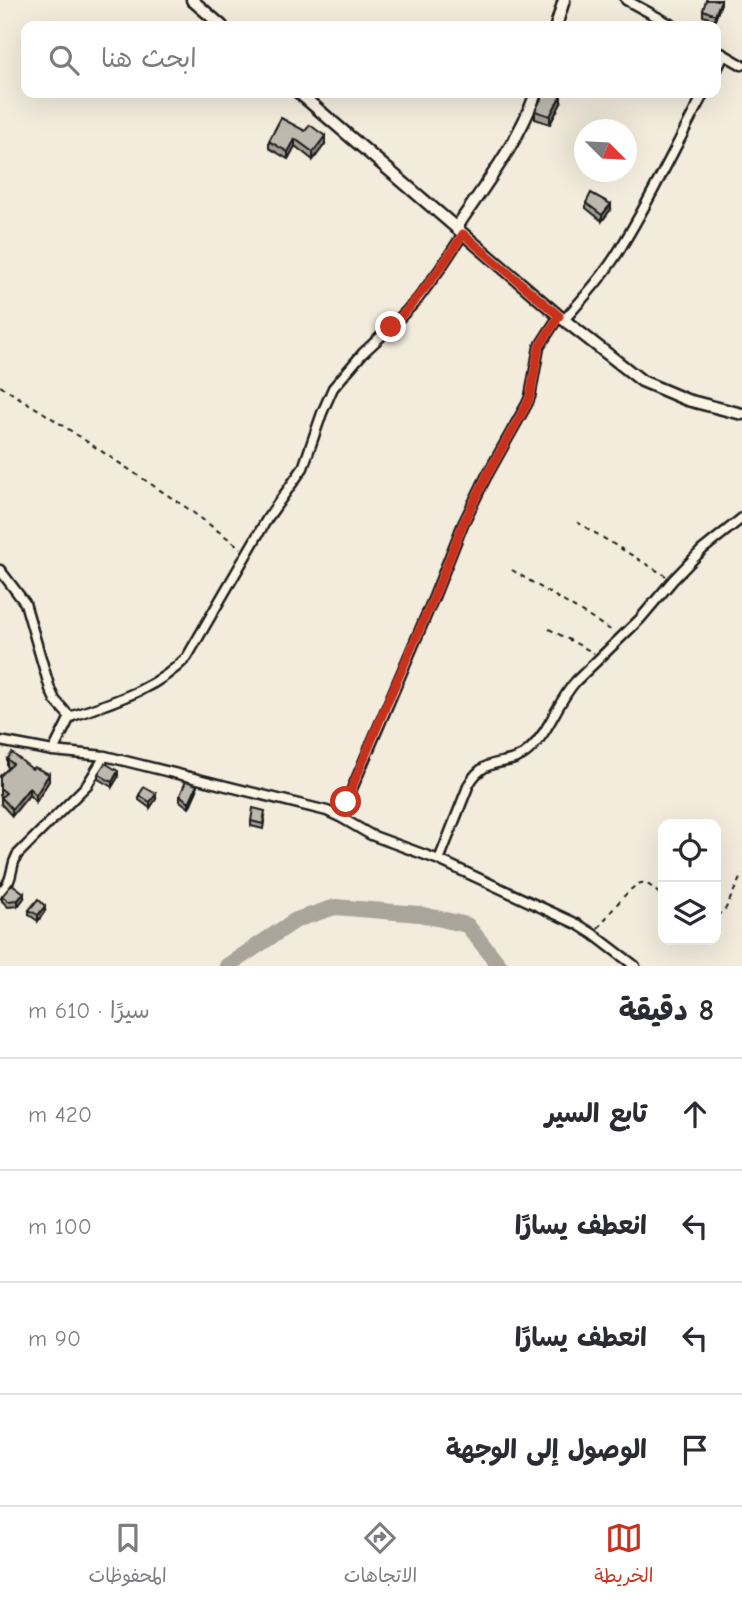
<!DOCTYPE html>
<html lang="ar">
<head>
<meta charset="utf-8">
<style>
	:root { --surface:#fff; --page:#f7f7f7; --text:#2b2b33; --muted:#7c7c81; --line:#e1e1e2; --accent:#c8321e }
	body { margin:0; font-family:"Comic Neue","Playpen Sans Arabic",sans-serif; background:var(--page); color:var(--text); direction:rtl }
	.controls { position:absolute; right:21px; bottom:21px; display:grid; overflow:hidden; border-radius:14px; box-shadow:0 7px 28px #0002 }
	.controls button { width:63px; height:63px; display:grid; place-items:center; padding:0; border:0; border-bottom:2px solid var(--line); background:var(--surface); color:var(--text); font:35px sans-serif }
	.compass { position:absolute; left:574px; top:119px; width:63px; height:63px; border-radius:50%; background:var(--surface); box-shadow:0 7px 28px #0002; rotate:114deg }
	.stop { position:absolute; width:21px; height:21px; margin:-16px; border:5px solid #c8321e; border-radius:50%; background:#fff }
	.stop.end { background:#c8321e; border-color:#fff; box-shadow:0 2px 7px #0008 }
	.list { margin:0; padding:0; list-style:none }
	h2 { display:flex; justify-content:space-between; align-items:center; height:91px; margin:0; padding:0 28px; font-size:30px }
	h2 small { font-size:23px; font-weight:400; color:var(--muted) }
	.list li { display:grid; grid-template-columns:46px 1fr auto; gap:21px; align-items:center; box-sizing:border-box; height:112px; padding:0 28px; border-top:2px solid var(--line) }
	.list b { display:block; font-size:26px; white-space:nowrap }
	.list em { font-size:23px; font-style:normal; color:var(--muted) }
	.icon { flex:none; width:38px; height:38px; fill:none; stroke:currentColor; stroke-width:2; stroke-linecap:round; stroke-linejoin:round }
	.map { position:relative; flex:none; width:742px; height:966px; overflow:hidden; direction:ltr }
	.search { position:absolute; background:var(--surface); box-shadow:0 7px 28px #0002; left:21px; right:21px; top:21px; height:77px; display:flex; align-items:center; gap:18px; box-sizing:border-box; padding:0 24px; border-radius:14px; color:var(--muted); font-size:26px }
	.sheet { height:539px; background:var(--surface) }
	nav { display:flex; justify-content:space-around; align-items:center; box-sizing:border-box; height:98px; border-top:2px solid var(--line); background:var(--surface); font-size:19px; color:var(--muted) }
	nav a { display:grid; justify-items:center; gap:4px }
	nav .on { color:var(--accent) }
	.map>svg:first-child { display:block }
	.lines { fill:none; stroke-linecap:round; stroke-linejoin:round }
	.river { stroke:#aaa59b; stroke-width:16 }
	.minor-casing { stroke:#1c1c1c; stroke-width:13 }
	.tertiary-casing { stroke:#1c1c1c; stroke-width:15 }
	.path { stroke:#1c1c1c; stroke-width:2; stroke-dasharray:5 5; stroke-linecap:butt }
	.minor { stroke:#fcf5e5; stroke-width:8 }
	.tertiary { stroke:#fcf5e5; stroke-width:10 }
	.wall { fill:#a39f96; stroke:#1c1c1c; stroke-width:2 }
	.shaded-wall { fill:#85827a; stroke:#1c1c1c; stroke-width:2 }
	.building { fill:#beb9ae; stroke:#1c1c1c; stroke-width:2 }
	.route { stroke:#c8321e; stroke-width:9 }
</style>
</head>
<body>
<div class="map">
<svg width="742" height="966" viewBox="0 0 742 966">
	<rect width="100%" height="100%" fill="#f3ecdd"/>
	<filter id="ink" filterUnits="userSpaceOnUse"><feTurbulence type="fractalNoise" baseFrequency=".0143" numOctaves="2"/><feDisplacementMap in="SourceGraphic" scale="14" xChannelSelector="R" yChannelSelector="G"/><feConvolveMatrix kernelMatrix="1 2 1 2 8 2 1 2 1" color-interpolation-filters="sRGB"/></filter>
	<g filter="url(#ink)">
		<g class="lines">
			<path class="river" d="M227,966L296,920L335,907L419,914L467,925L500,966"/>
			<g class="minor-casing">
				<path id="minor" d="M626,0L674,26
					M716,50L742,65
					M716,71L724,55
					M564,320C585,296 607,272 623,244C653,195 677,143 704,93
					M0,570L25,603L50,689L55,700L70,717
					M0,741L53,751L105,756L327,811L340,817L371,835L439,860L577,924L593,934L635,966
					M53,751L70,717C112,702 156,690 187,657L267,519L303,468L322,413L333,388L363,353L391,327L417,300L440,269L463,234
					M340,817L434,597L463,524L486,477L527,404L530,397L539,347L559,316
					M439,860L469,784C487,753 507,770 529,750C550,731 557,702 576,681L640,619L673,580L702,550L742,518
					M0,893C16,876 8,872 17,855L87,785L105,756"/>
			</g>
			<g class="tertiary-casing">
				<path id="tertiary" d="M192,0L222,26
					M556,26L564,0
					M299,93L559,316L642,381L687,400L742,414
					M456,228C485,185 518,143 536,93"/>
			</g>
			<path class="path" d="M0,386L44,413L187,508L241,548
				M577,522L666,576
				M512,570L614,632
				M549,629L594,653
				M716,914L722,913L726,908L742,874
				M598,928C606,919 633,879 645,883C651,885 658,893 663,897"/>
			<use href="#minor" class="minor"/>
			<use href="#tertiary" class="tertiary"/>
		</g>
		<path class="wall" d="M721,0V3L715,20L703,16V10Z
			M561,103L550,124L535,119V111Z
			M281,118L325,144L313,160L295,146L288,159L269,148V141Z
			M586,203L611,209L602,221L586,208Z
			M7,759L32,769L49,781L36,802L29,795L12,816L1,804V797L0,795V776L9,768L7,766Z
			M98,774L118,777L112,787L98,779Z
			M197,790L189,808L180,801V795Z
			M139,795L156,799L150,808L139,800Z
			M265,816L263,829L251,826V821Z
			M2,896L24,898L18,906L8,907L2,901Z
			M29,910L45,911L38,921L29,915Z"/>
		<path class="shaded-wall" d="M721,0V3L715,20V15Z
			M561,95V103L550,124V116Z
			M325,136V144L313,160V152Z
			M295,139V146L288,159V152Z
			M611,204V209L602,221V215Z
			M118,771V777L112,787V782Z
			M49,774V781L36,802V795Z
			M197,785V790L189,808V803Z
			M29,788V795L12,816V809Z
			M156,794V799L150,808V802Z
			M24,893V898L18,906V900Z
			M45,906V911L38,921V915Z"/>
		<path class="building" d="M706,0H721L715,15L703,10Z
			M544,93H557L561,95L550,116L535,111Z
			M281,118L305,131L310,125L325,136L313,152L295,139L288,152L269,141Z
			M591,193L611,204L602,215L586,203Z
			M12,753L32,769L34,767L49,774L36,795L29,788L12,809L1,797L6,793L0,788V776L13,764L7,759Z
			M105,763L118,771L112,782L98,774Z
			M186,781L197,785L189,803L180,795Z
			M144,787L156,794L150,802L139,795Z
			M253,808L265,811L263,824L251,821Z
			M12,884L24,893L18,900L8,901L2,896Z
			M38,899L45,906L38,915L29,910Z"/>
	</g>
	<g class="lines" filter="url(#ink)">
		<path class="route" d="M346,802L385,708L434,597L463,524L486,477L527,404L530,397L539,347L559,316L463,234C442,268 419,298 391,327"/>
	</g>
</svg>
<div class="controls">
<button><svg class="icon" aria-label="locate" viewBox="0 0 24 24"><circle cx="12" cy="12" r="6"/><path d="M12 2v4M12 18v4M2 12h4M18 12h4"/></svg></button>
<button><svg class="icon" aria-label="layers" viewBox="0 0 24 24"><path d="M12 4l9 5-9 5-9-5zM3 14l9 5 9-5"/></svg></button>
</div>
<svg class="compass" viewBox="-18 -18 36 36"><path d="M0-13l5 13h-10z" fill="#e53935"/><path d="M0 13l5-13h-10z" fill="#7c7c81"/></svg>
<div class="stop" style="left:346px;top:802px"></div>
<div class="stop end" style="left:391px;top:327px"></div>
<div class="search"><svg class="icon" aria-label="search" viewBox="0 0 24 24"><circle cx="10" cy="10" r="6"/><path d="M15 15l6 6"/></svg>ابحث هنا</div>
</div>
<section class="sheet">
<h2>8 دقيقة<small>سيرًا · 610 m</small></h2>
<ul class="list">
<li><svg class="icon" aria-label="ahead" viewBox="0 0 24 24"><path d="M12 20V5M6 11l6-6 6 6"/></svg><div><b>تابع السير</b></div><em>420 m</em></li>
<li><svg class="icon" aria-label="left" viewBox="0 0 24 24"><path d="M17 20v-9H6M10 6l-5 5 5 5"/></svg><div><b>انعطف يسارًا</b></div><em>100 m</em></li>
<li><svg class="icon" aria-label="left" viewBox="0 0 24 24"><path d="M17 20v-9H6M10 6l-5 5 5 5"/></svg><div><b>انعطف يسارًا</b></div><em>90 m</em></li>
<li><svg class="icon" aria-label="arrive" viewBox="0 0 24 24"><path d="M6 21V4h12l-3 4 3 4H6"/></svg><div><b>الوصول إلى الوجهة</b></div></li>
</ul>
</section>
<nav>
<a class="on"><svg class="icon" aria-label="map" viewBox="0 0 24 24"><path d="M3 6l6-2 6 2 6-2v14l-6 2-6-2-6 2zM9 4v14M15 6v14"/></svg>الخريطة</a>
<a><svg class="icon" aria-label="directions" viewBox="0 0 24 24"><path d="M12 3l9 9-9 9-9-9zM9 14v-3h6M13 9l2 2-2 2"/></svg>الاتجاهات</a>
<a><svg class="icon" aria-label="saved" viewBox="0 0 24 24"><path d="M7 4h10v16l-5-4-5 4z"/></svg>المحفوظات</a>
</nav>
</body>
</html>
